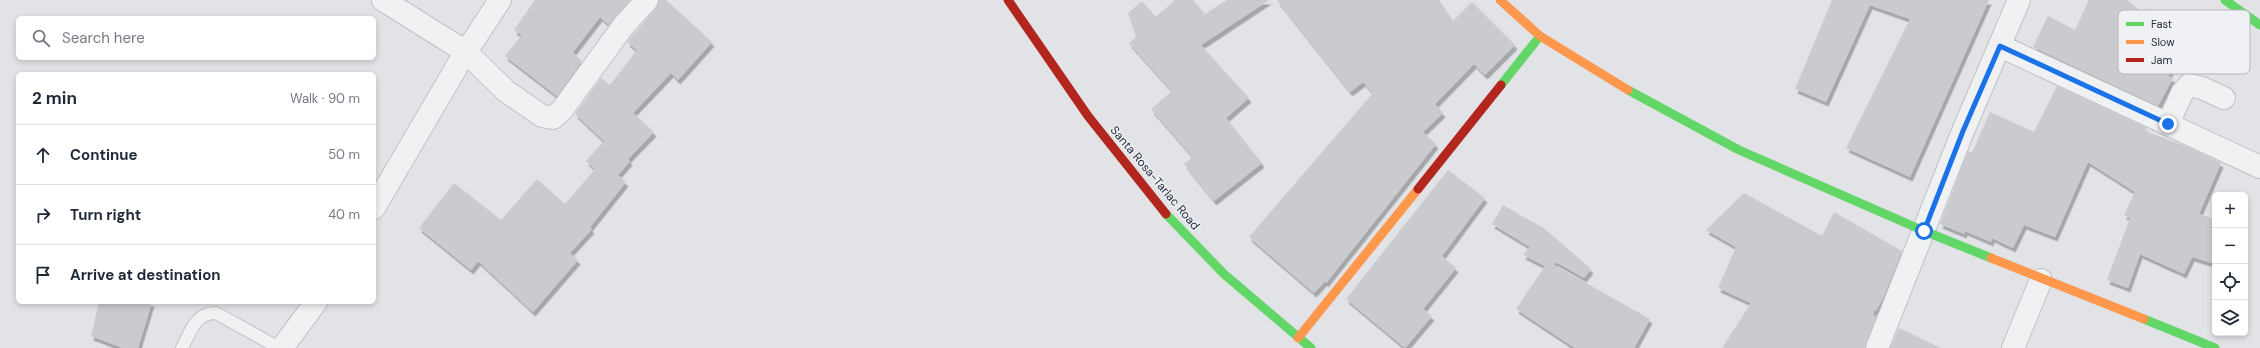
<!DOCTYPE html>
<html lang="en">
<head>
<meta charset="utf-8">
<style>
	:root { --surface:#fff; --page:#f6f6f7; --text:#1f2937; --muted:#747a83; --line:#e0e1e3 }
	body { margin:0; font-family:"DM Sans",sans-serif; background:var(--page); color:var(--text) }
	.controls { position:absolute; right:12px; bottom:12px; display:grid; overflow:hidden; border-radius:6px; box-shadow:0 2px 6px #0003 }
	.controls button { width:36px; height:36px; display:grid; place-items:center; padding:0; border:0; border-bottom:1px solid var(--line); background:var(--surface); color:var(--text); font:20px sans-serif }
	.stop { position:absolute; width:12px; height:12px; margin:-9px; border:3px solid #1a73e8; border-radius:50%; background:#fff }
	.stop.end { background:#1a73e8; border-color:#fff; box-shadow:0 1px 4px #0008 }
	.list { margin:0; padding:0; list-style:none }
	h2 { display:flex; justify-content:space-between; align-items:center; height:52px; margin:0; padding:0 16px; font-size:17px }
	h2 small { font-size:13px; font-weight:400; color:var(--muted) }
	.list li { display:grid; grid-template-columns:26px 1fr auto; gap:12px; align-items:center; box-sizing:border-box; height:60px; padding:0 16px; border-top:1px solid var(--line) }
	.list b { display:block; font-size:15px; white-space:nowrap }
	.list em { font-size:13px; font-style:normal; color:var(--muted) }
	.icon { flex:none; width:22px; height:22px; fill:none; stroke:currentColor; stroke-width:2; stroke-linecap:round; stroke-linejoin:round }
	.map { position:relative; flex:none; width:2260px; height:348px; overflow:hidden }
	.search { position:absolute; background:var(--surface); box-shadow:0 2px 6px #0003; left:16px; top:16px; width:360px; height:44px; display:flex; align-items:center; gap:10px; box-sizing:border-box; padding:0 14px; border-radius:6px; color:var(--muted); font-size:15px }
	.panel { position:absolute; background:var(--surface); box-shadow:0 2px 6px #0003; left:16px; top:72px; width:360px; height:232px; border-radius:6px }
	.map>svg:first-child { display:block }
	.building { fill:#cacbce; filter:url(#shadow) }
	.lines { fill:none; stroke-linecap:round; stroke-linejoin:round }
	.lane-casing { stroke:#c0c1c4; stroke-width:14 }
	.street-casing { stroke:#c0c1c4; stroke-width:24 }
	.lane { stroke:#f0f1f3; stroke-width:12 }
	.street { stroke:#f0f1f3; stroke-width:22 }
	.fast { stroke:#63d668; stroke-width:9 }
	.slow { stroke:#ff974d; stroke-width:9 }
	.jam { stroke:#b3261e; stroke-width:9 }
	.route { stroke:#1a73e8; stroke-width:5 }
	.labels { text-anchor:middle; stroke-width:3; stroke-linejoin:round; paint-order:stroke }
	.street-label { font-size:12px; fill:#2a2f3d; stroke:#eff1f5 }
	.key { fill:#eff1f5; stroke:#b4b7be; stroke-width:1 }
	.key-label { font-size:11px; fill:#2a2f3d }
</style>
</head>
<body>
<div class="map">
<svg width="2260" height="348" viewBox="0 0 2260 348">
	<defs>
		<filter id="shadow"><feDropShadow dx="2.5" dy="4.5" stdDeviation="0" flood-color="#0004"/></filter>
	</defs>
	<rect width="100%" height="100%" fill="#e1e3e6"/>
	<path class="building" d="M535,0H630L609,25L600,17L573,52L582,61L557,96L505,56L522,35L514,30Z
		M659,0H666L712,42L678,80L671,73L633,113L654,132L628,159L630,161L618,175L626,182L590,227L592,229L570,253L578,260L533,312L478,261L471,270L419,228L454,183L501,220L537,179L565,204L595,169L586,161L604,141L575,114L601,78L610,85L637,50L627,42L656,8Z
		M1175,0H1193L1205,14L1227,0H1269L1201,45L1249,98L1226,118L1262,163L1214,201L1184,164L1193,157L1151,109L1172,91L1129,43L1136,37L1128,13L1142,1L1156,17Z
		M1277,0H1439L1453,21L1472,2L1515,45L1485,75L1474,64L1435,104L1443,113L1423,132L1436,144L1326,283L1325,281L1314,293L1249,237L1373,93L1363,82L1350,92Z
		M1832,0H1989L1910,177L1846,148L1910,19L1870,5L1826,102L1795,89Z
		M2089,0H2127L2143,13L2146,8L2191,34L2168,76L2173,78L2158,106L2033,47L2048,16L2075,30Z
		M2057,86L2147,128L2145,131L2188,147L2221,163L2199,214L2215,219V264L2192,257L2184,274L2140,254L2128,288L2107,280L2130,218L2124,215L2135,192L2088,162L2055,237L2024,225L2013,248L1992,238L1991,242L1965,231L1964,234L1940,224L1968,151L1972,153L1990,112L2034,132Z
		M1448,170L1485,198L1442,256L1456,268L1423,309L1432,316L1405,348L1346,299Z
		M1744,193L1822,236L1834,212L1902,251L1884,296L1876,311L1874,310L1873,315L1876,317L1865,348H1722L1751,303L1718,288L1736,247L1706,230Z
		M1503,205L1545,229L1591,269L1584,278L1556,262L1554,265L1650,319L1634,348H1575L1516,309L1545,266L1523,255L1530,247L1492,224Z
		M99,302H152L138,348H123L91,336Z
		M1899,328L1941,348H1890Z"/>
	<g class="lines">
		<g class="lane-casing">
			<path id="lane" d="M182,348C191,331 195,313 216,313L279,348"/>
		</g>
		<g class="street-casing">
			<path id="street" d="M383,0L466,52L506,91L542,116L553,118L562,110L624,25L647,0
				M2000,46L2260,167
				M2168,124L2182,93L2189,85L2202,88L2224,98
				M374,208L462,58L500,0
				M282,348L316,302
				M1877,348L1963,131L2019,0
				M2013,348L2041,280"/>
		</g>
		<use href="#lane" class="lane"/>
		<use href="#street" class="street"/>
		<path class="fast" d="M2225,0L2260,25
			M1501,85L1540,36
			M1628,90L1739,150L1924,231L1991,258
			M1166,214L1224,274L1311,348
			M2144,319L2215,348"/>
		<path class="slow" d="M1500,0L1540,36L1628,90
			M1991,258L2144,319
			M1298,338L1418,189"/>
		<path class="jam" d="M1008,0L1088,116L1166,214
			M1418,189L1501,85"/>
	</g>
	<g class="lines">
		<path class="route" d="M1924,231L1963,131L2000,46L2168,124"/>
	</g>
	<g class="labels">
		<g class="street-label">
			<text transform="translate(1155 178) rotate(50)" y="4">Santa Rosa-Tarlac Road</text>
		</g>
	</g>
	<rect x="2118" y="10" width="132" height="64" rx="6" class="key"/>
	<rect x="2126" y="22" width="18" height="4" fill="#63d668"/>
	<rect x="2126" y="40" width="18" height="4" fill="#ff974d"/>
	<rect x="2126" y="58" width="18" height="4" fill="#b3261e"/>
	<g class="key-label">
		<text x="2151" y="28">Fast</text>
		<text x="2151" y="46">Slow</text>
		<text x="2151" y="64">Jam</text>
	</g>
</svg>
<div class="controls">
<button>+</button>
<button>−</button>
<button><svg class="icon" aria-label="locate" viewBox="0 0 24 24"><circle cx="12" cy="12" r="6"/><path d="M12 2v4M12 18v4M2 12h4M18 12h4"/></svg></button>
<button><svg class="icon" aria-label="layers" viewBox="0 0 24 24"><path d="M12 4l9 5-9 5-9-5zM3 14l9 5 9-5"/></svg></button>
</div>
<div class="stop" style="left:1924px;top:231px"></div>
<div class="stop end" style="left:2168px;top:124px"></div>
<div class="search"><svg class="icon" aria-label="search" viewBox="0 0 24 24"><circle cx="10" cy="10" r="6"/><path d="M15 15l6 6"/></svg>Search here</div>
<section class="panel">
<h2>2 min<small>Walk · 90 m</small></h2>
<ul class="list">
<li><svg class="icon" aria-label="ahead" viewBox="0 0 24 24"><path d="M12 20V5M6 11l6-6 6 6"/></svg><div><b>Continue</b></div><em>50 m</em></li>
<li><svg class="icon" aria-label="right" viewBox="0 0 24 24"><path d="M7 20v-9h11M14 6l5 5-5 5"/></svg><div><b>Turn right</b></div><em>40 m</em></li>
<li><svg class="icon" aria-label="arrive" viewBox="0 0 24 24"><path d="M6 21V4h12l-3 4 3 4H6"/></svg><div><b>Arrive at destination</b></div></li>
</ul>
</section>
</div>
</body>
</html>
